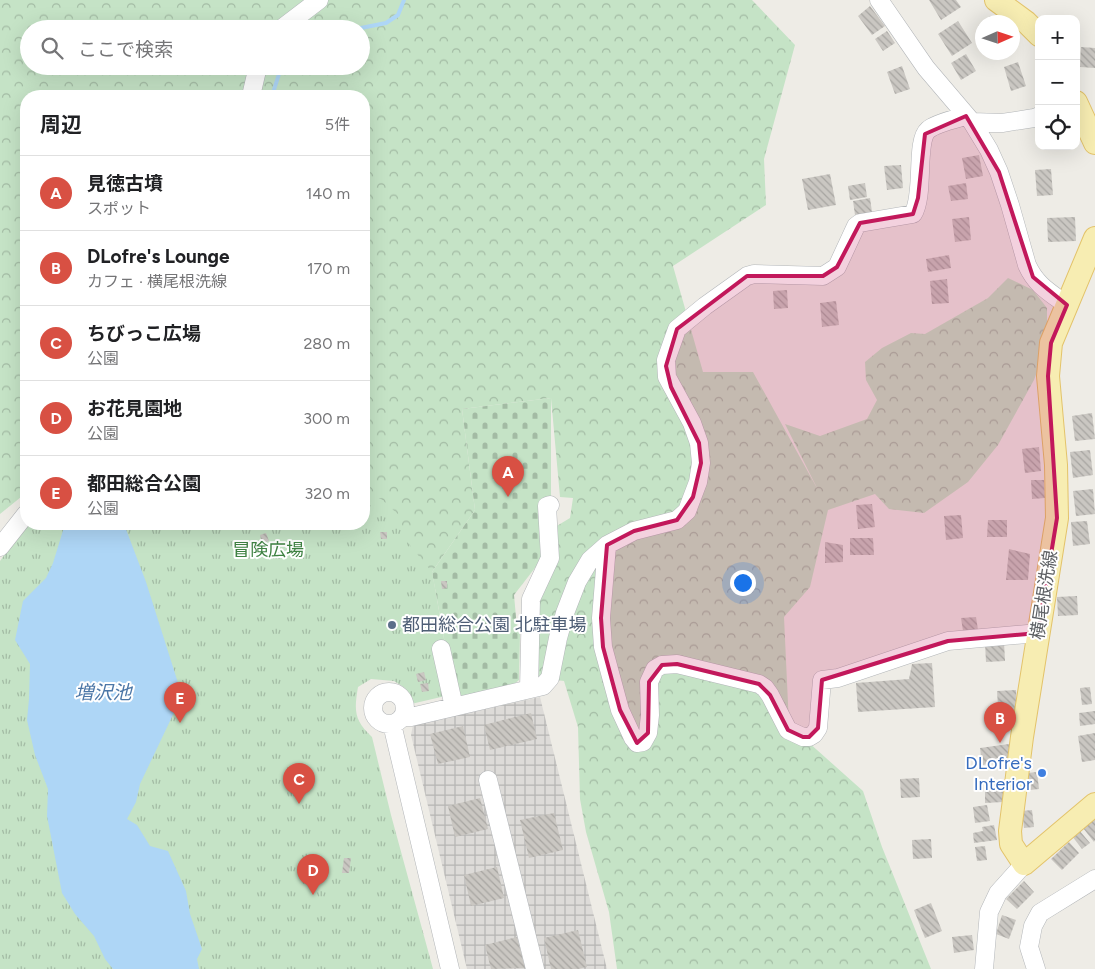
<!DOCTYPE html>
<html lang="ja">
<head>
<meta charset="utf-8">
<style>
	:root { --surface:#fff; --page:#f6f6f6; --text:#202124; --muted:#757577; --line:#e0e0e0; --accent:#d85043 }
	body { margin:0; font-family:Figtree,"Noto Sans JP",sans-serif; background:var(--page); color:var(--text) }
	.controls { position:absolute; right:15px; top:15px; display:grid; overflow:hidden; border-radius:10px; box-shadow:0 5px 20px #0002 }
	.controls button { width:45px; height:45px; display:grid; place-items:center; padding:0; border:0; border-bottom:1px solid var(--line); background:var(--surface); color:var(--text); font:25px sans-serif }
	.compass { position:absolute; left:975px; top:15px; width:45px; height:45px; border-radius:50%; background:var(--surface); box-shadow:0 5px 20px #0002; rotate:87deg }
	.you { position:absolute; left:742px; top:582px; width:18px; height:18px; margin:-12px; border:4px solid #fff; border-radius:50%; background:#1a73e8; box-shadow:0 0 0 8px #1a73e833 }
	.badge { display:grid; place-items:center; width:32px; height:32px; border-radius:50%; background:var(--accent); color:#fff; font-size:16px; font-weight:700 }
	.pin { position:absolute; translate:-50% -41px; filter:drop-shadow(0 1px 2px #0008) }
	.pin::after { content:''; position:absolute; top:26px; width:18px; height:15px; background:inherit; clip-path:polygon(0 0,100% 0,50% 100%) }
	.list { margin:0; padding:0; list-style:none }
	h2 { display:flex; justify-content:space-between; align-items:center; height:65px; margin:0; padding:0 20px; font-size:21px }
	h2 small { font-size:16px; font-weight:400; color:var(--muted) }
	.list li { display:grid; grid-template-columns:32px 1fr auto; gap:15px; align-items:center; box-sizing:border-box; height:75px; padding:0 20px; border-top:1px solid var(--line) }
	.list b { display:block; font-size:19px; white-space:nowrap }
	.list p { margin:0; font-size:16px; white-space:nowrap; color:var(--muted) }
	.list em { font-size:16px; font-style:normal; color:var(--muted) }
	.icon { flex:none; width:28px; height:28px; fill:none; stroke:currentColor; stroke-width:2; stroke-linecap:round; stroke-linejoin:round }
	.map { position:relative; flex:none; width:1095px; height:969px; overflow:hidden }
	.search { position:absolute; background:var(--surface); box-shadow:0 5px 20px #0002; left:20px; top:20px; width:350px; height:55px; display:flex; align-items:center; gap:12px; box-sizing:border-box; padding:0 18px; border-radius:28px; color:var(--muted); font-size:19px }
	.panel { position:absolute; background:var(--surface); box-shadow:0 5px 20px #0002; left:20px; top:90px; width:350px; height:440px; border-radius:20px }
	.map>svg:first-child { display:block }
	.industrial { fill:url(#industrial-grid) }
	.forest { fill:url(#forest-crowns); fill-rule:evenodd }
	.cemetery { fill:url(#cemetery-stones) }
	.park { fill:url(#park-tufts) }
	.water { fill:#aed6f6 }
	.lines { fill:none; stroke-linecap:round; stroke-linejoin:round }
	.stream { stroke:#aed6f6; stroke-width:4 }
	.building { fill:url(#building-back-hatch) }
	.minor-casing { stroke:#b3b6b9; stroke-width:19 }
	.major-casing { stroke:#e3c36a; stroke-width:24 }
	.minor { stroke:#fff; stroke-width:18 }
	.major { stroke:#f7edb2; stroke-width:22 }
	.marked { fill:#c2185b; fill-opacity:0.2; stroke:#c2185b; stroke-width:4; stroke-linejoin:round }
	.service-dot { fill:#5c6f8a; stroke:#fff; stroke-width:2 }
	.shop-dot { fill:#3f7fe0; stroke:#fff; stroke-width:2 }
	.labels { text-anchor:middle; stroke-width:4; stroke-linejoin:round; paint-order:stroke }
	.park-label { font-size:18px; fill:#3f8243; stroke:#fff }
	.street-label { font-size:18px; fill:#5e6165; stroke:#fff }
	.service-label { font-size:18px; fill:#4e5e75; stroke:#fff; text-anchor:start }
	.shop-label { font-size:18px; fill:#366cbe; stroke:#fff; text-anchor:end }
	.water-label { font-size:19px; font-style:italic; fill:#4c77a7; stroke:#fff }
</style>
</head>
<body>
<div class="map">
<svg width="1095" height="969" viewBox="0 0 1095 969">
	<defs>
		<pattern id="industrial-grid" width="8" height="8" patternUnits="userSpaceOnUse" patternTransform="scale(1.25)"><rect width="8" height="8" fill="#dddbd8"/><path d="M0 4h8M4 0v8" fill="none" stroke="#b6b5b3"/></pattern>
		<pattern id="forest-crowns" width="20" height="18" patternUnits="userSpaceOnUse" patternTransform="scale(1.25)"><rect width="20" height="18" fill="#c5e3c6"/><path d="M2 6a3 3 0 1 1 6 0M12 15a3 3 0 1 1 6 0" fill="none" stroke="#a3bba4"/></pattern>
		<pattern id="cemetery-stones" width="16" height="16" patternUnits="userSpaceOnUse" patternTransform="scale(1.25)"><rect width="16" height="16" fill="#c5e3c6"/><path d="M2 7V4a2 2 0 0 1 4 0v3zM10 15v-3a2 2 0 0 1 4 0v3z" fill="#a3bba4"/></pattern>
		<pattern id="park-tufts" width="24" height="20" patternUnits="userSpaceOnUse" patternTransform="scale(1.25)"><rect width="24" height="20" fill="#c5e3c6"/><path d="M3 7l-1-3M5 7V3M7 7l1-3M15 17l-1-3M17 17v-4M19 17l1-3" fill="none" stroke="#a3bba4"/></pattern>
		<pattern id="building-back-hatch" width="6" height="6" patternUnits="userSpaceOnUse" patternTransform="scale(1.25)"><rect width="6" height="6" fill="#cac7c2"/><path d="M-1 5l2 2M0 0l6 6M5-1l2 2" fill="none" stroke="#a7a5a1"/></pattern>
	</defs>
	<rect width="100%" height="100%" fill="#eeece6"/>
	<path class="industrial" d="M540,697L607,969H467L411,735L413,725Z"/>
	<path class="forest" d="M0,0H752L795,45L764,159L766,205L673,266L703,372H753L818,490L785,424L820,436L867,419L877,400L866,380L865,362L882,348L911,333L925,334L988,298L1008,278L1033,290L1047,308V344L1034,380L998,445L968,482L924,513L889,509L875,494L828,510L810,587L784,617L789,725L863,791L882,847L931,969H617L609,912L586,832L580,799L578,727L564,681L533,677L535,601L555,527L570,518L573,498L560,497L551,398L462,409L475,510L432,572L440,621L364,506V96H26V493L0,514ZM29,29H361V66H29Z"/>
	<path class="cemetery" d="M551,398V500L545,555L514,595L517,628L520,634L519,680L513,685L455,699L432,572L475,510L462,409Z"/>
	<path class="park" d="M364,476L367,496L381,499L401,517L403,537L432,572L454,694L411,704L405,688L394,681L371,679L358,687C354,711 354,720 372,737L391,815L433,969H0V561L26,524H364Z"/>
	<path class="water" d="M65,524H124L146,582L179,686L180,700L140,784L136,802L127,819L137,825L150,846L168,851L186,891L190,914L202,949L197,959L199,969H113L105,959L94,936L75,914L62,893L47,816L48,789L35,755L27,720L29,699L30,664L15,640L23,601L46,578L53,563Z"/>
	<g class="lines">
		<path class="stream" d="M356,29L386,23L398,15L404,0
			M272,96L279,74L284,66"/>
	</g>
	<path class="building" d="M929,0H956L961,7L941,20Z
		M870,6L885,26L872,35L858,16Z
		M990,16L995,22H982V31L978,26Z
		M958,21L972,43L952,56L938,34Z
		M887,31L895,43L883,51L875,39Z
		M1081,47L1095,48V68L1080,67Z
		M966,54L976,71L961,80L951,63Z
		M1018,62L1026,86L1011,91L1004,67Z
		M902,66L910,89L895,94L887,72Z
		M979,155L983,176L966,179L962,158Z
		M901,165L903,188L887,190L884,166Z
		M1051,169L1053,195L1037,196L1035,170Z
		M830,174L836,205L808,210L802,179Z
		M865,183L867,197L850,200L848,186Z
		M966,183L968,199L951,201L948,186Z
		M870,198L872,212L855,215L853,201Z
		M969,217L971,240L955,242L952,219Z
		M1075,217L1076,241L1048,242L1047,218Z
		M949,255L951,268L928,272L926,259Z
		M947,279L949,303L932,304L930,281Z
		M787,290L788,308L774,309L773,291Z
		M836,301L839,325L822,327L820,303Z
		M1092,413L1095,439L1075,441L1072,416Z
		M1039,447L1041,471L1025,473L1022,449Z
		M1090,450L1093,475L1073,478L1070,452Z
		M1031,480H1044L1045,498L1032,499Z
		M1093,489L1095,514L1076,516L1073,491Z
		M872,504L875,527L858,529L856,505Z
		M961,515L963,538L946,540L944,516Z
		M988,520H1007V537H987Z
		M1087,521L1090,544L1073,546L1071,522Z
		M380,532H387V539H381Z
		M266,533L269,541L262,543L260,535Z
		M850,538H873L874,555H850Z
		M825,542L843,545V562L825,563Z
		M1009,549L1030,554L1028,580H1006Z
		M441,581H447V588L442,589Z
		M1077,596L1078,615L1058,616L1057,597Z
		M976,617L978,630L963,631L961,618Z
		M1004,642L1005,661L986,662L985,643Z
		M932,663L935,707L858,712L856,683L909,679L912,664Z
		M424,672L426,680L418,682L416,674Z
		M428,683L429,691L422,692L420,684Z
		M1090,687L1092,704L1082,705L1080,688Z
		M1016,690L1018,722L999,723L997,691Z
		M1095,711V724L1080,726L1079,713Z
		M531,713L537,739L490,750L484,725Z
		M463,726L470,757L438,764L430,734Z
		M1095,733V760L1082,762L1078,736Z
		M1009,744L1011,761L982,765L980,748Z
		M1037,772L1039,789L1030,790L1027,773Z
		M919,778L920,797L901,798L900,779Z
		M985,784H1003V802L985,803Z
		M480,798L488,829L455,837L448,806Z
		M987,805L990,821L975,823L973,807Z
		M1032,810L1034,827L1024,828L1022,811Z
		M554,813L563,850L529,858L520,820Z
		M1095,818V840L1094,842L1083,828Z
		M994,825L997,840L974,843L973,833L983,831L982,827Z
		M1079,830L1090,843L1082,849L1072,836Z
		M931,839L932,858L913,859L912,840Z
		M1069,842L1079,853L1062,870L1051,859Z
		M985,846L987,860L977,861L975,847Z
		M344,858H351L349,873H342Z
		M497,867L504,898L471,906L464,875Z
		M1024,881L1034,892L1017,909L1006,899Z
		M931,903L942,931L925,938L914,910Z
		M1002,915L1016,920L1009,939L996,934Z
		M578,930L587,967L578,969H551L544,938Z
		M972,935L974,950L954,953L952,937Z
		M517,937L525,968L491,969L485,945Z"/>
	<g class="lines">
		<g class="minor-casing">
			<path id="minor" d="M879,0L926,68L972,122L989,150L999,172L1010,205L1027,265C1036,285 1049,292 1067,305
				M281,29L319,0
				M251,96L258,66
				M972,122L1002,123L1034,118L1039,116
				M607,545L601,618L603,647L620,710L633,738L637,743L643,742L648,733L650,715L649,682L655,669L662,665L677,664L759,684L765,688L770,695L788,730L803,737H809L814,734L818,728L822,680L838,678L948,641L1038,633
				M0,547L26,514
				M441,649L454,707
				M529,689L531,599L550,558L547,506L550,505
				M373 708a16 16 0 1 1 32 0a16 16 0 1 1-32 0Z
				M402,717H411L543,686L550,678L558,638L565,613L577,582L590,560L607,545L634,531L677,520L687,511L698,482L701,463L699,443L692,423L667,377L666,360L677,329L705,306L747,276L754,274L823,276L837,267L856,226L860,223L913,214C925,195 915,141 928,130C936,123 956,119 966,116
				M392,724L450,969
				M488,780L535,969
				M984,969L989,912L998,893L1024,864
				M1036,969L1029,947L1033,926L1040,913L1095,879"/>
		</g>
		<g class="major-casing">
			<path id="major" d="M996,0L1026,22L1039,35
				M1076,102L1095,143
				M1095,238L1051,343L1048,376L1056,465L1057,518L1022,737L1010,831L1011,844L1024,864L1095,804"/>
		</g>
		<use href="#minor" class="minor"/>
		<use href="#major" class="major"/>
	</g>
	<path class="marked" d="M966,116L999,172L1033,277L1067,305L1051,343L1048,376L1057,518L1038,633L948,641L822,680L818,728L809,737H803L788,730L770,695L759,684L677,664L662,665L649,682L648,733L637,743L620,710L603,647L601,618L607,545L634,531L677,520L693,497L701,463L699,443L671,387L666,366L677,329L747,276H823L837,267L860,223L913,214L918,198L925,134Z"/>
	<circle class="service-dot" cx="392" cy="625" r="5"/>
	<circle class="shop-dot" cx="1042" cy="773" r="5"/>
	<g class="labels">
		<g class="park-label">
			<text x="268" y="556">冒険広場</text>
		</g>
		<g class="street-label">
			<text transform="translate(1044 595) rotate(-81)" y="6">横尾根洗線</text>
		</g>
		<g class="service-label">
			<text x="402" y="631">都田総合公園 北駐車場</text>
		</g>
		<g class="shop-label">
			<text x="1032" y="769">DLofre's<tspan x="1032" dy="21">Interior</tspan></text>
		</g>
		<g class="water-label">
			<text x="103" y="699">増沢池</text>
		</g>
	</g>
</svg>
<div class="controls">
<button>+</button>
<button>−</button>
<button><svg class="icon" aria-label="locate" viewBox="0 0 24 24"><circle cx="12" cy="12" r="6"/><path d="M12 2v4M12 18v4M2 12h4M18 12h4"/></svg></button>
</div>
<svg class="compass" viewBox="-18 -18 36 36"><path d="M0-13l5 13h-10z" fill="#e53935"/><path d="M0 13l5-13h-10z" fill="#757577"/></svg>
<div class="you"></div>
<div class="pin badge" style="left:508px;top:497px">A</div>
<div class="pin badge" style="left:1000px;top:743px">B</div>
<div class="pin badge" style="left:299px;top:804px">C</div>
<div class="pin badge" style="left:313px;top:895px">D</div>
<div class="pin badge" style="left:180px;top:723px">E</div>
<div class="search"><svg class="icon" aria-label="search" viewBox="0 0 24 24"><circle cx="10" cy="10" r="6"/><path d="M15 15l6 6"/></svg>ここで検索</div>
<section class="panel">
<h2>周辺<small>5件</small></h2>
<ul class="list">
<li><span class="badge">A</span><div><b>見徳古墳</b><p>スポット</p></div><em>140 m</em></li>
<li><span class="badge">B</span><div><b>DLofre's Lounge</b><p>カフェ · 横尾根洗線</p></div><em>170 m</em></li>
<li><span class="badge">C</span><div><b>ちびっこ広場</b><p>公園</p></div><em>280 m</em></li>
<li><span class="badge">D</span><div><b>お花見園地</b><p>公園</p></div><em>300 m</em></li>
<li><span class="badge">E</span><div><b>都田総合公園</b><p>公園</p></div><em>320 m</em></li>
</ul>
</section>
</div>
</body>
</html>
